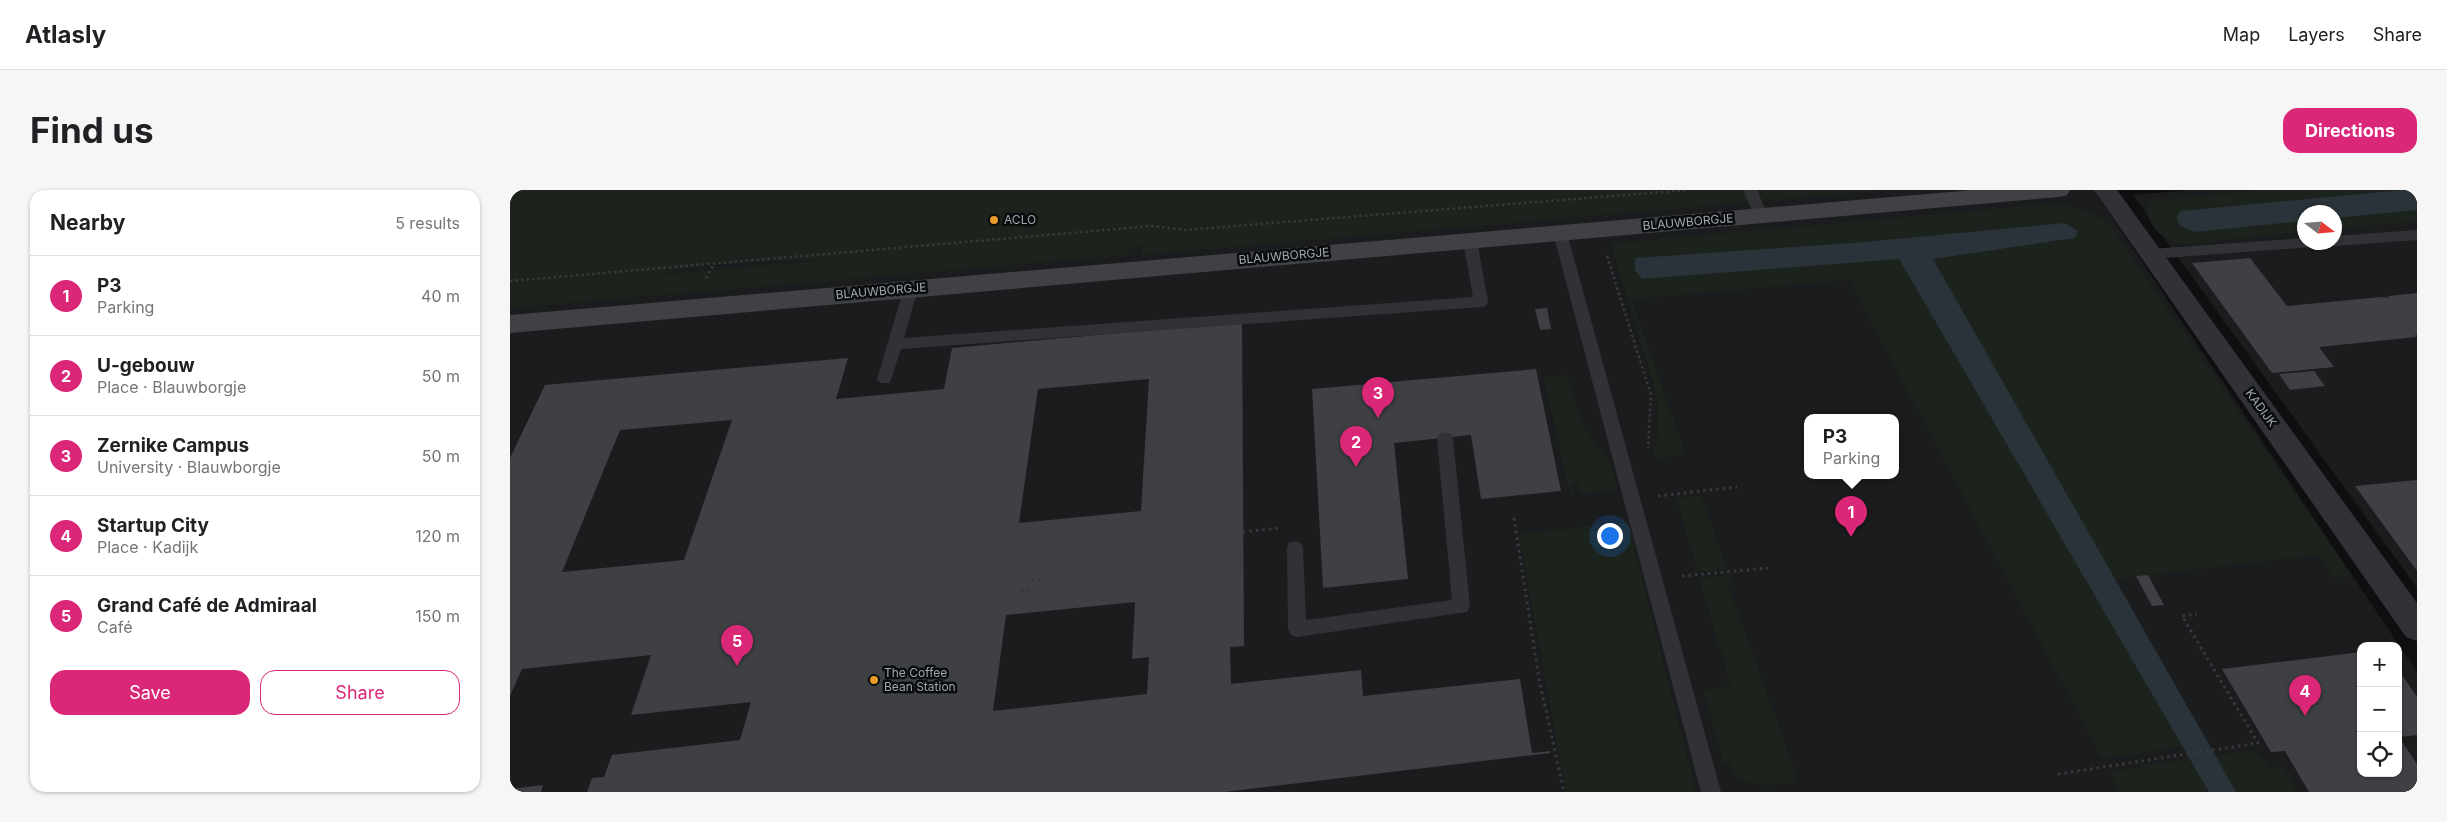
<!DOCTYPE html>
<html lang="en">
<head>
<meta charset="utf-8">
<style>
	:root { --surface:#fff; --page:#f6f6f6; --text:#202124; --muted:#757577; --line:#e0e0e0; --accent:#db2777 }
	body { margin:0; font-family:Inter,sans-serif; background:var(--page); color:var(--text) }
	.controls { position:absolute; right:15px; bottom:15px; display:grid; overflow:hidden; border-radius:10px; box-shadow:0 1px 4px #0004 }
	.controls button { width:45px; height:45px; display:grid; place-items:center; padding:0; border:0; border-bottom:1px solid var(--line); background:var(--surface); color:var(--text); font:25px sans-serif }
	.compass { position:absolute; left:1787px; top:15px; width:45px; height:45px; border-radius:50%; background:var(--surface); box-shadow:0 1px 4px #0004; rotate:106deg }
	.you { position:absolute; left:1099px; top:345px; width:18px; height:18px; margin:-12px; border:4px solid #fff; border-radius:50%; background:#1a73e8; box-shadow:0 0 0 8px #1a73e833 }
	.badge { display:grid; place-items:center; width:32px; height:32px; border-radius:50%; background:var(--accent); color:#fff; font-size:16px; font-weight:700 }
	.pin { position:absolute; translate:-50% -41px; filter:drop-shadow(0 1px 2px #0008) }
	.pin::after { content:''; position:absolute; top:26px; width:18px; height:15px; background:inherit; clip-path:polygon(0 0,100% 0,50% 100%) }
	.popup { position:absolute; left:1294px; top:224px; width:95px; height:65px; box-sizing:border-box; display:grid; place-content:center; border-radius:10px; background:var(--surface); filter:drop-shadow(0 1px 4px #0005); font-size:16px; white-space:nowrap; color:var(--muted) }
	.popup b { font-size:19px; color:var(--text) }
	.popup::after { content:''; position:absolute; left:50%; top:100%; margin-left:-10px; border:10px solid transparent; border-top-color:var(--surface) }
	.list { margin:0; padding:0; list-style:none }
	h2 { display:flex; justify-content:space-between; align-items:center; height:65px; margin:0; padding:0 20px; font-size:21px }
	h2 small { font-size:16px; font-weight:400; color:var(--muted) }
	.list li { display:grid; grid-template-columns:32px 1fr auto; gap:15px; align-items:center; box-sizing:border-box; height:80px; padding:0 20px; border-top:1px solid var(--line) }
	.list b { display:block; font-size:19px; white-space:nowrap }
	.list p { margin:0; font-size:16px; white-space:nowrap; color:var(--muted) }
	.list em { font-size:16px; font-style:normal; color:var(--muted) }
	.actions { display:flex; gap:10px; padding:15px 20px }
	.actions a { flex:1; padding:11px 0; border:1px solid var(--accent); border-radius:15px; text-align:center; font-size:18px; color:var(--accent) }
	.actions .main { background:var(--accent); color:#fff }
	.icon { flex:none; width:28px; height:28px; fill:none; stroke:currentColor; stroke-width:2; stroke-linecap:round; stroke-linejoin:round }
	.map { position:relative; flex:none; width:1907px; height:602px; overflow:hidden; border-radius:15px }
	header { display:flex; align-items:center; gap:30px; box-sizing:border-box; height:70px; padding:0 25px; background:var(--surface); border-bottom:1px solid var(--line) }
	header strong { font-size:24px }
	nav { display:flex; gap:28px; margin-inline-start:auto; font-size:18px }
	.intro { display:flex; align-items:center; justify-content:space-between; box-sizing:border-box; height:120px; padding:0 30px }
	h1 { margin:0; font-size:35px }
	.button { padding:12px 22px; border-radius:15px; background:var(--accent); color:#fff; font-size:18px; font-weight:700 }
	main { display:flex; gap:30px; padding:0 30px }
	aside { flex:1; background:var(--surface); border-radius:15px; box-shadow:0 1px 4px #0004 }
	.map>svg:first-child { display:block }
	.built { fill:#1b1c1e; fill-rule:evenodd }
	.green { fill:#1c231c; fill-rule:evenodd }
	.water { fill:#2a3339 }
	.building { fill:#3e4044; fill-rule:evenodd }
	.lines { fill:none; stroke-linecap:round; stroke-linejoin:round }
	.path-far1 { stroke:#37393c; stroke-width:2.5; stroke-dasharray:2.5 3; stroke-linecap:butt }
	.path { stroke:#37393c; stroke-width:3; stroke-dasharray:2.5 4; stroke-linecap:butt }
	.lane { fill:#313236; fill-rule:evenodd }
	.street { fill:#313236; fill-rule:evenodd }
	.secondary { fill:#3f4145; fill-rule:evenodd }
	.poi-dot { fill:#eb9a2e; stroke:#0a0b0c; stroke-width:2 }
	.labels { text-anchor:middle; stroke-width:5; stroke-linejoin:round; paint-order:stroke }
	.poi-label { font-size:12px; fill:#a1a7b1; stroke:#0a0b0c; text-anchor:start }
	.street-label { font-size:12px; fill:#a1a7b1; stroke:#0a0b0c }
</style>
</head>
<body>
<header>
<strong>Atlasly</strong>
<nav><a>Map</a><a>Layers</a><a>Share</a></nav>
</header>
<div class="intro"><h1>Find us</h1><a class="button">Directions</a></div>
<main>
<aside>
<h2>Nearby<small>5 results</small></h2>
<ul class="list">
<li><span class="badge">1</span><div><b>P3</b><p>Parking</p></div><em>40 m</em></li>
<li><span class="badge">2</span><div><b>U-gebouw</b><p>Place · Blauwborgje</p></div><em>50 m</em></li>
<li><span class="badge">3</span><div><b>Zernike Campus</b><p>University · Blauwborgje</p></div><em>50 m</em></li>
<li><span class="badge">4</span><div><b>Startup City</b><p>Place · Kadijk</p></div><em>120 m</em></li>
<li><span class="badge">5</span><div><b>Grand Café de Admiraal</b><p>Café</p></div><em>150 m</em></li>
</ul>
<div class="actions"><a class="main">Save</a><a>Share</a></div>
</aside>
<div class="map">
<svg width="1907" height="602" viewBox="0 0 1907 602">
	<rect width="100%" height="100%" fill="#0f0f11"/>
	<path class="built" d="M0,0H1584L1907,482V602H0ZM1297,228H1385V286H1297ZM1851,456H1888V583H1851Z
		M1682,0H1907V398L1623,5ZM1794,22H1824V52H1794Z"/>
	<path class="green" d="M0,0H1379L631,65L633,56L620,57L618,65L0,118ZM330,69L143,85H142L204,73Z
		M1749,0H1893L1670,21L1685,42L1794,31V42L1675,54C1654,51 1644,42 1636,22L1641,11Z
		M1541,14L1543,17L1557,15L1560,18C1575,19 1587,25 1599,34L1842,386L1824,388L1808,365L1603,389L1551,294L1491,199L1423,69L1565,48L1555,33L1342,53L1132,89L1389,69L1673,557L1592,568L1339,90L1121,109L1176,264L1152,268L1143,266L1148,241L1147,205L1102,58L1105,53Z
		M1907,20V31L1825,39V28Z
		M1058,185L1066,218L1076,240L1100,273L1108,299L1070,304L1067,292L1061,294L1064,304L1060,305L1034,187Z
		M1191,305L1217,379L1188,382L1166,308Z
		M1118,332L1186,602H1056L1009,344Z
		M1219,385L1221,389L1217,393L1289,592C1262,595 1232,602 1219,573H1213L1194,500L1221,496L1189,388Z
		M1746,560L1759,578L1772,576L1787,602H1726L1704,566Z
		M1679,568L1699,602H1610L1600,582Z"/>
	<path class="water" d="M1893,0H1907V20L1825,28L1824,22H1794V31L1685,42L1669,35L1667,27L1670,21Z
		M1555,33L1568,41L1565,48L1423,69L1726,602H1699L1389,69L1132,89L1125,80V68L1342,53Z"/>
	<path class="building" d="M1740,68L1777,116L1872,107L1879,108L1878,106L1907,103V145H1905L1906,147L1809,157L1824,177L1762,183L1682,73Z
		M1037,118L1041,139L1030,140L1025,119Z
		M732,132L734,456L720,457L721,494L851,480L853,506L1010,489L1022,563L1040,561V563L714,602H77L82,588L94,587L102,565L230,550L241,512L121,525L141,465L12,479L0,506V268L35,195L338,168L326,209L434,199L442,158ZM639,189L631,321L509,333L528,199ZM222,230L174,370L52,382L110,240ZM625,412L622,469L639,467L637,504L483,521L496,425Z
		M1026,179L1051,301L971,309L961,245L884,253L898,389L813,398L802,199Z
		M1804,181L1815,196L1780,200L1769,184Z
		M1907,290V381L1845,296Z
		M1638,385L1654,415L1642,416L1626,386Z
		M1851,462V583H1888V479L1907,507V545L1889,547L1907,574V602H1799L1775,561L1761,562L1712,479Z
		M33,595L31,602H0V599Z"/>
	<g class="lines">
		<path class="path-far1" d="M1097,66L1141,205L1138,258
			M196,88L204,74
			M0,91L642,36L675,40L1177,0"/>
		<path class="path" d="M1148,306L1227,297
			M1004,328L1029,489L1054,602
			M733,342L770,338
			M1172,386L1258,378
			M515,391L532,390
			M511,401L520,400
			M1548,584L1748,553L1672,426L1687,424"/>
		<path class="lane" d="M1233,0H1247L1258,26L1256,29H1246Z
			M1050,38L1057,43L1211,602H1191L1043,43Z
			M1907,40V50L1824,56L1818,52H1824V46Z
			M960,45L967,50L978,112L976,116L971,117L391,159L380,193H370L367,189L394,98L401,93L408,98L394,148L963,107L953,50Z
			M1794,48V52H1808L1801,57L1641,69L1634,64L1641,59Z
			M935,242L941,244L943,248L960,416L957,422L787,447L781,445L778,439L777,358L779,353L785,351L791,353L793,358L796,430L942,410L927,248L929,244Z"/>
		<path class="street" d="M1584,0H1607L1907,413V451L1896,447Z"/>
		<path class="secondary" d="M1463,0H1560L1557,5L1549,7L0,143V125Z"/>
	</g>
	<g class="poi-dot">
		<circle cx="484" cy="30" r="5"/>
		<circle cx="364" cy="490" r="5"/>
	</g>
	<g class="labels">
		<g class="poi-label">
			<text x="494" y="34">ACLO</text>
			<text x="374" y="487">The Coffee<tspan x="374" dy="14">Bean Station</tspan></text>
		</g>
		<g class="street-label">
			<text transform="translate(1178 32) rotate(-5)" y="4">BLAUWBORGJE</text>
			<text transform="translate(774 66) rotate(-5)" y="4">BLAUWBORGJE</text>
			<text transform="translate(371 101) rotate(-5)" y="4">BLAUWBORGJE</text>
			<text transform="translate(1751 218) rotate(54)" y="4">KADIJK</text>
		</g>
	</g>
</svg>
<div class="controls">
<button>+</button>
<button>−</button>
<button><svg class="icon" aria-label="locate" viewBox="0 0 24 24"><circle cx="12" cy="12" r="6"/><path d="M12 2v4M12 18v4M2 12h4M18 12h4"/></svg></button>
</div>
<svg class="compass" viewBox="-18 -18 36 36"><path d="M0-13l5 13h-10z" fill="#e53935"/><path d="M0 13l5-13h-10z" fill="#757577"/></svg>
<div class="you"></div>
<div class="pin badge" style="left:1341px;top:347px">1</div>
<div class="popup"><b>P3</b>Parking</div>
<div class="pin badge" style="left:846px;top:277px">2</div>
<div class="pin badge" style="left:868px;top:228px">3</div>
<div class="pin badge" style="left:1795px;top:526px">4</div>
<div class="pin badge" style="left:227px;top:476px">5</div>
</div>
</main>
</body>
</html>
